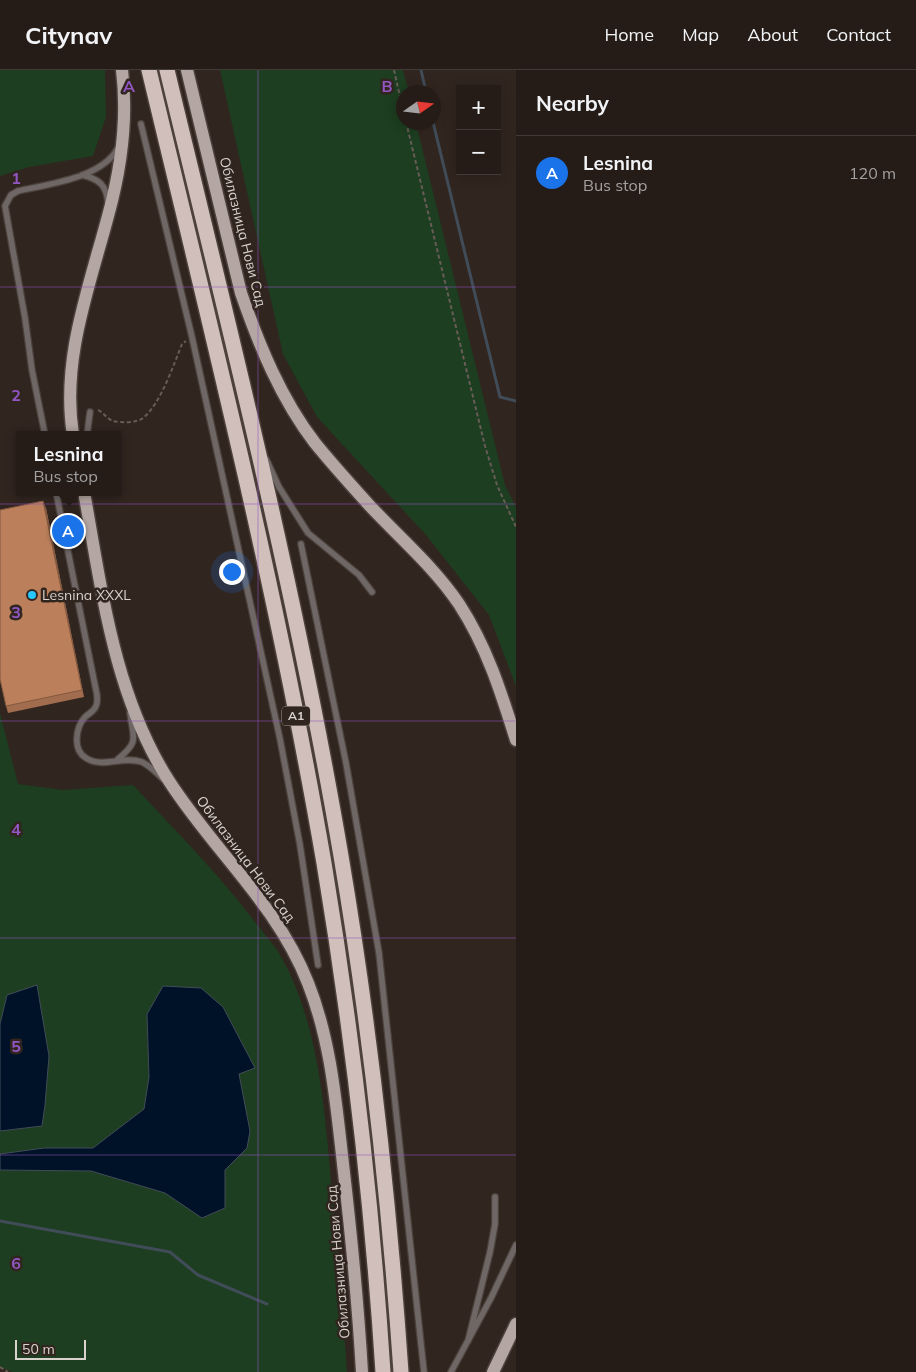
<!DOCTYPE html>
<html lang="en">
<head>
<meta charset="utf-8">
<style>
	:root { --surface:#251c17; --page:#2d2520; --text:#f1f3f6; --muted:#a3a1a1; --line:#423a36; --accent:#1a73e8 }
	body { margin:0; font-family:Mulish,sans-serif; background:var(--page); color:var(--text) }
	.controls { position:absolute; right:15px; top:15px; display:grid; overflow:hidden; border-radius:0px; box-shadow:0 2px 12px #0003 }
	.controls button { width:45px; height:45px; display:grid; place-items:center; padding:0; border:0; border-bottom:1px solid var(--line); background:var(--surface); color:var(--text); font:25px sans-serif }
	.compass { position:absolute; left:396px; top:15px; width:45px; height:45px; border-radius:50%; background:var(--surface); box-shadow:0 2px 12px #0003; rotate:76deg }
	.scale { position:absolute; left:15px; bottom:12px; width:71px; box-sizing:border-box; padding-left:5px; border:2px solid #d9d2cd; border-top:0; font-size:14px; line-height:18px; white-space:nowrap; color:#d9d2cd; -webkit-text-stroke:4px #31251f; paint-order:stroke }
	.you { position:absolute; left:231px; top:501px; width:18px; height:18px; margin:-12px; border:4px solid #fff; border-radius:50%; background:#1a73e8; box-shadow:0 0 0 8px #1a73e833 }
	.badge { display:grid; place-items:center; width:32px; height:32px; border-radius:50%; background:var(--accent); color:#fff; font-size:16px; font-weight:700 }
	.pin { position:absolute; translate:-50% -50%; border:2px solid #fff; box-shadow:0 1px 5px #0006 }
	.popup { position:absolute; left:16px; top:361px; width:105px; height:65px; box-sizing:border-box; display:grid; place-content:center; border-radius:0px; background:var(--surface); filter:drop-shadow(0 1px 4px #0005); font-size:16px; white-space:nowrap; color:var(--muted) }
	.popup b { font-size:19px; color:var(--text) }
	.popup::after { content:''; position:absolute; left:50%; top:100%; margin-left:-10px; border:10px solid transparent; border-top-color:var(--surface) }
	.list { margin:0; padding:0; list-style:none }
	h2 { display:flex; justify-content:space-between; align-items:center; height:65px; margin:0; padding:0 20px; font-size:21px }
	h2 small { font-size:16px; font-weight:400; color:var(--muted) }
	.list li { display:grid; grid-template-columns:32px 1fr auto; gap:15px; align-items:center; box-sizing:border-box; height:75px; padding:0 20px; border-top:1px solid var(--line) }
	.list b { display:block; font-size:19px; white-space:nowrap }
	.list p { margin:0; font-size:16px; white-space:nowrap; color:var(--muted) }
	.list em { font-size:16px; font-style:normal; color:var(--muted) }
	.map { position:relative; flex:none; width:516px; height:1302px; overflow:hidden }
	header { display:flex; align-items:center; gap:30px; box-sizing:border-box; height:70px; padding:0 25px; background:var(--surface); border-bottom:1px solid var(--line) }
	header strong { font-size:24px }
	nav { display:flex; gap:28px; margin-inline-start:auto; font-size:18px }
	main { display:flex }
	aside { flex:1; background:var(--surface) }
	.map>svg:first-child { display:block }
	.green { fill:#1d3e20 }
	.water { fill:#001227; stroke:#414c59 }
	.lines { fill:none; stroke-linecap:round; stroke-linejoin:round }
	.stream { stroke:#414c59; stroke-width:3 }
	.lane-casing { stroke:#4c413b; stroke-width:8 }
	.primary-casing { stroke:#4c413b; stroke-width:15 }
	.highway-casing { stroke:#4c413b; stroke-width:18 }
	.path { stroke:#675c57; stroke-width:2; stroke-dasharray:4 2.5; stroke-linecap:butt }
	.lane { stroke:#6e6765; stroke-width:5.5 }
	.primary { stroke:#b4a6a2; stroke-width:12 }
	.highway { stroke:#d0bfba; stroke-width:15 }
	.wall { fill:#a16d4e }
	.shaded-wall { fill:#835940 }
	.building { fill:#bb7f5b; stroke:#835940 }
	.grid { fill:none; stroke:#9256c2; stroke-width:1; stroke-opacity:0.55 }
	.poi-dot { fill:#28c8ff; stroke:#31251f; stroke-width:2 }
	.labels { text-anchor:middle; stroke-width:5; stroke-linejoin:round; paint-order:stroke }
	.shield { fill:#31251f; stroke:#a79e99; stroke-width:1 }
	.shield-label { font-size:12px; font-weight:bold; fill:#d9d2cd }
	.street-label { font-size:14px; fill:#d9d2cd; stroke:#31251f }
	.poi-label { font-size:14px; fill:#d9d2cd; stroke:#31251f; text-anchor:start }
	.grid-label { font-size:16px; text-anchor:middle; font-weight:bold; fill:#9256c2; stroke:#31251f; stroke-width:5; stroke-linejoin:round; paint-order:stroke }
</style>
</head>
<body>
<header>
<strong>Citynav</strong>
<nav><a>Home</a><a>Map</a><a>About</a><a>Contact</a></nav>
</header>
<main>
<div class="map">
<svg width="516" height="1302" viewBox="0 0 516 1302">
	<rect width="100%" height="100%" fill="#31251f"/>
	<path class="green" d="M0,0H105L106,47L93,86L29,97L0,106Z
		M220,0H403L409,22H403V52L416,53L505,415L516,437V616L489,545L426,465L317,347L283,284Z
		M0,643L18,714L63,720L133,715C173,758 215,800 251,847C260,858 269,869 277,880C319,947 325,1044 332,1121C338,1181 343,1242 347,1302H13L0,1297V1100L91,1101L165,1123L202,1148L225,1138V1100L247,1078L250,1061L239,1004L147,944L149,1007L144,1039L93,1078H44L0,1084V1061L42,1056L45,1035L7,925L0,954Z"/>
	<path class="water" d="M37,915L49,986L45,1035L42,1056L0,1061V954L7,925Z
		M163,916L201,918L223,937L255,998L239,1004L250,1061L247,1078L225,1100V1138L202,1148L165,1123L91,1101L0,1100V1084L44,1078H93L144,1039L149,1007L147,944Z"/>
	<g class="lines">
		<path class="stream" d="M421,0L426,22
			M433,52L500,327L516,331
			M0,1151L170,1182L198,1205L267,1234"/>
		<g class="lane-casing">
			<path id="lane" d="M141,54L192,267L280,669L300,775L318,895
				M82,105C99,109 107,115 108,134
				M45,365L32,300L25,248L5,136L11,125L18,121C49,114 102,108 118,78
				M87,365L90,342
				M266,389L279,417L308,463L359,505L372,522
				M56,422L97,625C97,629 98,632 96,636C94,642 89,643 85,647C76,657 72,680 86,688C102,699 123,685 142,692C150,696 157,703 163,709
				M301,474L346,693L379,883L424,1302
				M118,689C140,671 133,668 130,643
				M468,1271L490,1182L495,1154V1127
				M451,1302L491,1228L516,1175"/>
		</g>
		<g class="primary-casing">
			<path id="primary" d="M187,0L241,223C259,275 281,329 315,373C332,394 351,415 370,436C400,468 434,497 459,534C487,577 501,622 516,670
				M73,365C61,290 89,218 108,146C121,99 128,49 122,0
				M84,422C102,521 114,625 169,711C214,781 277,834 308,913C331,971 336,1033 343,1094C351,1163 358,1233 362,1302
				M493,1302L516,1254"/>
		</g>
		<g class="highway-casing">
			<path id="highway" d="M149,0C212,263 278,526 324,793C352,961 372,1132 383,1302
				M167,0C230,261 296,522 341,786C370,957 389,1129 401,1302"/>
		</g>
		<path class="path" d="M394,0L403,40
			M406,52L485,376L497,415L516,457
			M98,340C103,342 107,349 113,351C121,353 137,353 143,348C160,335 174,294 182,274L186,271
			M0,1297L8,1302"/>
		<use href="#lane" class="lane"/>
		<use href="#primary" class="primary"/>
		<use href="#highway" class="highway"/>
	</g>
	<path class="wall" d="M46,438L84,627L8,643L6,636Z"/>
	<path class="shaded-wall" d="M43,431L46,438L84,627L82,620Z"/>
	<path class="building" d="M43,431L82,620L6,636L0,609V440Z"/>
	<path class="grid" d="M258,0V1302M0,217H516M0,434H516M0,651H516M0,868H516M0,1085H516"/>
	<circle class="poi-dot" cx="32" cy="525" r="5"/>
	<g class="labels">
		<rect class="shield" x="282" y="636.5" width="28" height="19" rx="4"/>
		<g class="shield-label">
			<text x="296" y="650">A1</text>
		</g>
		<g class="street-label">
			<text transform="translate(243 162) rotate(76)" y="5">Обилазница Нови Сад</text>
			<text transform="translate(246 789) rotate(53)" y="5">Обилазница Нови Сад</text>
			<text transform="translate(338 1192) rotate(-95)" y="5">Обилазница Нови Сад</text>
		</g>
		<g class="poi-label">
			<text x="42" y="530">Lesnina XXXL</text>
		</g>
	</g>
	<g class="grid-label">
		<text x="129" y="22">A</text>
		<text x="387" y="22">B</text>
		<text x="16" y="114">1</text>
		<text x="16" y="331">2</text>
		<text x="16" y="548">3</text>
		<text x="16" y="765">4</text>
		<text x="16" y="982">5</text>
		<text x="16" y="1199">6</text>
	</g>
</svg>
<div class="controls">
<button>+</button>
<button>−</button>
</div>
<svg class="compass" viewBox="-18 -18 36 36"><path d="M0-13l5 13h-10z" fill="#e53935"/><path d="M0 13l5-13h-10z" fill="#a3a1a1"/></svg>
<div class="scale">50 m</div>
<div class="you"></div>
<div class="pin badge" style="left:68px;top:461px">A</div>
<div class="popup"><b>Lesnina</b>Bus stop</div>
</div>
<aside>
<h2>Nearby<small></small></h2>
<ul class="list">
<li><span class="badge">A</span><div><b>Lesnina</b><p>Bus stop</p></div><em>120 m</em></li>
</ul>
</aside>
</main>
</body>
</html>
